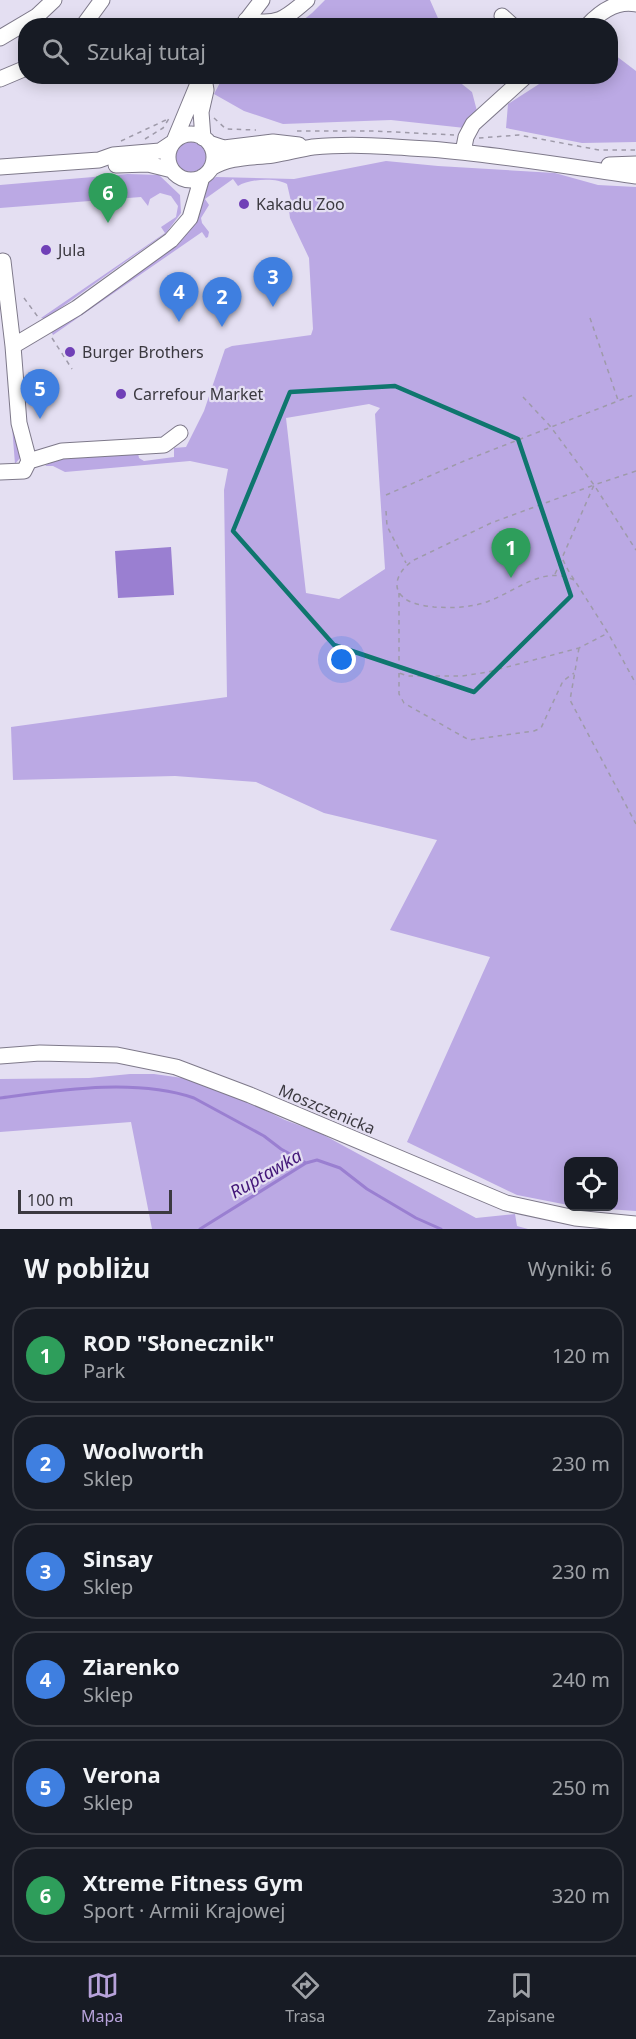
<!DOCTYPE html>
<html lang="pl">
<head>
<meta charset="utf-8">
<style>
	:root { --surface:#171b24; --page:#242831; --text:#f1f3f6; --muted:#9ea1a6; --line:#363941; --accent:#b7a2da }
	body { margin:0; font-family:"Noto Sans",sans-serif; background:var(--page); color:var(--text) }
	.controls { position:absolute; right:18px; bottom:18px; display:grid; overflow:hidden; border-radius:12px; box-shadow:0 3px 15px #0003 }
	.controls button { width:54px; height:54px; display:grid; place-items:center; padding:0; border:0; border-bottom:2px solid var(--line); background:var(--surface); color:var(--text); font:30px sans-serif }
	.scale { position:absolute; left:18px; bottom:15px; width:154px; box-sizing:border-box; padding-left:6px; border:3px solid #3b3940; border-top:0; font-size:16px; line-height:21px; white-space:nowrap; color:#3b3940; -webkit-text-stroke:4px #e4dff2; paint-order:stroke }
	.you { position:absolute; left:342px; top:660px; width:21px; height:21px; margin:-15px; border:4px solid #fff; border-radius:50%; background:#1a73e8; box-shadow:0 0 0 9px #1a73e833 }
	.badge { display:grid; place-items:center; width:39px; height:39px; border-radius:50%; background:var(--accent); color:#fff; font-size:20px; font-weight:700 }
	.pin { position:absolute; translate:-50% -50px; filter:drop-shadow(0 2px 3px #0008) }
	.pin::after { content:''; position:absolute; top:32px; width:21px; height:18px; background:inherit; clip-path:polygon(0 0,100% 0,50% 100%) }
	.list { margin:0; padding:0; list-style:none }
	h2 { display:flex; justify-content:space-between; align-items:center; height:78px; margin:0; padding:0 24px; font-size:26px }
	h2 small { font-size:20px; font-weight:400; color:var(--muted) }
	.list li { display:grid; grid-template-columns:39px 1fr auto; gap:18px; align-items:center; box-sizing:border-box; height:96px; margin:0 12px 12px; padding:0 12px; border:2px solid var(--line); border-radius:24px }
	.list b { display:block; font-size:22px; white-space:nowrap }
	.list p { margin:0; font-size:20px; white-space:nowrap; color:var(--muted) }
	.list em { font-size:20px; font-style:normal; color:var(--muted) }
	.icon { flex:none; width:33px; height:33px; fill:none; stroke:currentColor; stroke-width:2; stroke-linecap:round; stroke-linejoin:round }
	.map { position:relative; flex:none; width:636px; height:1229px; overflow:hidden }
	.search { position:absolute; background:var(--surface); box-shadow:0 3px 15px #0003; left:18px; right:18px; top:18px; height:66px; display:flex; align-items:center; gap:15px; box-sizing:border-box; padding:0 21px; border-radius:24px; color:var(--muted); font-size:22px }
	.sheet { height:726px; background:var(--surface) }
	nav { display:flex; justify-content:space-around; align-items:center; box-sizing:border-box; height:84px; border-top:2px solid var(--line); background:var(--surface); font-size:16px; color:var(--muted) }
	nav a { display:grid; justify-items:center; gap:3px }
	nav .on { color:var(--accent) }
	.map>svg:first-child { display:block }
	.green { fill:#bba9e4; fill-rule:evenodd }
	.water { fill:#9a7fd1 }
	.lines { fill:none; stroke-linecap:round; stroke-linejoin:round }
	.stream { stroke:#9a7fd1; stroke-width:3 }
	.minor-casing { stroke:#7e798a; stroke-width:17 }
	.path { stroke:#9e9aa9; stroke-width:1.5; stroke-dasharray:4.5 4.5; stroke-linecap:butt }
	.minor { stroke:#fff; stroke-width:15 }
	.marked { fill:none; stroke:#0f766e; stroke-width:4.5; stroke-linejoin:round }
	.poi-dot { fill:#7040b7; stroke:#e4dff2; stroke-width:2 }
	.labels { text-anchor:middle; stroke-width:4.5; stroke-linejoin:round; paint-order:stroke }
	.poi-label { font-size:16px; fill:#3b3940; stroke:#e4dff2; text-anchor:start }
	.street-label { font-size:16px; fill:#3b3940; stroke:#e4dff2 }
	.water-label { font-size:18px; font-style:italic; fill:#431779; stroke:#e4dff2 }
</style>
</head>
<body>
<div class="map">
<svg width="636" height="1229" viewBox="0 0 636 1229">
	<rect width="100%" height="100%" fill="#e4dff2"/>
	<path class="green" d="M325,0H430L441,25H297L312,13Z
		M611,52L636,71V142L582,143L506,128L508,104L550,77L610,76Z
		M261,76L453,77L472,92L477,111L465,128L391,120L283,124L244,111L214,94L223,77H251L258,81Z
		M176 157a15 15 0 1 1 30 0a15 15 0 1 1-30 0Z
		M386,161L438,166L555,173L598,185L636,187V1211L578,1207L614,1206V1162H568V1205L517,1195L407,1142L490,957L390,930L437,840L324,813L256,782L175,776L13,780L11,727L227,697L224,490L228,469L190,461L65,472L53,466H45L54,459L138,453L139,458L144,461L174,457V448L186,447L204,411L225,349L232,346L311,335L313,329L309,258L290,218L289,210H293L287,184C276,177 249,179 238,186L233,179L205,199L209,205L201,218L202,223L209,232L208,237L206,238L202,232L53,335L51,331L179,243C198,221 200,213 205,184L216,177L294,179ZM369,404L380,408L375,414L385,569L339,599L306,593L286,418Z
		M128,174L159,175L180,195L181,213L166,233L45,319L41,318L165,233L161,227L176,217L178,206L171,196L160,193L150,199L148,206L141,197L0,208V185Z
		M0,275L19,444L20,458L15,464Z
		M130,1074H154L190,1079L230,1093L285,1120L320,1133L476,1218L515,1214L517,1226L528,1229H152L131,1122L0,1132V1079L89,1078Z"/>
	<path class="water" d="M171,547L174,595L118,598L115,551Z"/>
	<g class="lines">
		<path class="stream" d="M0,1098C60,1090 135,1078 194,1098L264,1136L281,1149L306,1163
			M200,1229L306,1163L317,1160L340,1168L367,1189L416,1218L441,1229"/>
		<g class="minor-casing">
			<path id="minor" d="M502,16L513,26
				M246,20C277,26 285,19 307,0
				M83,26L102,0
				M242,26L262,0
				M587,26C600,12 617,0 636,4
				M0,38L37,16L54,0
				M0,79L26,68
				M168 157a23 23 0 1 1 46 0a23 23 0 1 1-46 0Z
				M203,138L201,112L206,90L205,84
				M175,139L197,86L205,82L209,76
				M209,143L224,148L273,142L299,145
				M463,152L466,137L473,124L526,76
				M116,165L148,164L172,170
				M609,165L636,164
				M0,167L99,160L113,155L160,151L172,143
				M211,168C231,156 251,158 273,155C286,153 300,149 313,147C356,143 399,147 441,150C507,156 571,167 636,176
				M13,346L77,308L171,240L190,218L202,177
				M29,461L62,451L164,445L180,433
				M0,472L24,471L29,461L19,423L13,346L3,261
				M0,1056L40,1053L117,1055L176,1067L250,1095L506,1203L575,1218L636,1224"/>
		</g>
		<path class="path" d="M214,118L226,129L256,130
			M297,131H374L454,135
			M479,138L519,135L599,150H636
			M145,139L163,128L170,117
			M121,141L168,119
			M24,298L38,317
			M590,318L618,400
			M52,338L72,369
			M523,397L550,426L594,485L636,550
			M636,471L594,485L562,558L568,570L608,633L636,684
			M386,495L464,461L636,394
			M386,511L387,526L406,563
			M555,574L562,559
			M574,580C544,565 516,591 489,601C472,608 451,608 434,607C425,606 410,604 403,597C389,585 402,567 414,560L491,523L594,485
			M399,593V673L408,676H462L488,672L579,648L608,633
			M579,648L570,700L636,824
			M399,673V694L404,703L469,740L534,731L541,728L563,681L574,673"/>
		<use href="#minor" class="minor"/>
	</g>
	<path class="marked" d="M395,386L518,439L571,596L474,692L334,645L233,531L290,392Z"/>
	<g class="poi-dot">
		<circle cx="244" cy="204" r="6"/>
		<circle cx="46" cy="250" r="6"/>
		<circle cx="70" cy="352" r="6"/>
		<circle cx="121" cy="394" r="6"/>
	</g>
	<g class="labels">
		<g class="poi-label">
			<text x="256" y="210">Kakadu Zoo</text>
			<text x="58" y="256">Jula</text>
			<text x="82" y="358">Burger Brothers</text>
			<text x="133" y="400">Carrefour Market</text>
		</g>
		<g class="street-label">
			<text transform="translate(327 1109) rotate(23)" y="6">Moszczenicka</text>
		</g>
		<g class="water-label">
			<text transform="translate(266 1174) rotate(-30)" y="6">Ruptawka</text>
		</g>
	</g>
</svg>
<div class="controls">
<button><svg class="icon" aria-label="locate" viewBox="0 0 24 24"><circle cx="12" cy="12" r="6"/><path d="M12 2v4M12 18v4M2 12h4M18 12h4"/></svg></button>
</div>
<div class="scale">100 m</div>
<div class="you"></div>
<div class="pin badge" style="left:511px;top:578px;background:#2e9e5b">1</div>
<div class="pin badge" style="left:222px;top:327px;background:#3f7fe0">2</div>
<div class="pin badge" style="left:273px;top:307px;background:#3f7fe0">3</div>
<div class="pin badge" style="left:179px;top:322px;background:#3f7fe0">4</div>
<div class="pin badge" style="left:40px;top:419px;background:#3f7fe0">5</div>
<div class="pin badge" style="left:108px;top:223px;background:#2e9e5b">6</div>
<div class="search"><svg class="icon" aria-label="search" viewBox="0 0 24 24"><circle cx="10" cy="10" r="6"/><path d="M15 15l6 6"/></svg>Szukaj tutaj</div>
</div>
<section class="sheet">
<h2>W pobliżu<small>Wyniki: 6</small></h2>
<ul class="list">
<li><span class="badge" style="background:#2e9e5b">1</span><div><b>ROD &quot;Słonecznik&quot;</b><p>Park</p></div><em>120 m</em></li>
<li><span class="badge" style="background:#3f7fe0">2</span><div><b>Woolworth</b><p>Sklep</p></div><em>230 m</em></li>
<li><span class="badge" style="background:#3f7fe0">3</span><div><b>Sinsay</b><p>Sklep</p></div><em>230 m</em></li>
<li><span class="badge" style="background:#3f7fe0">4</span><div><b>Ziarenko</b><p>Sklep</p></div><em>240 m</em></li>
<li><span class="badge" style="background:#3f7fe0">5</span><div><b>Verona</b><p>Sklep</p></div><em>250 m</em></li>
<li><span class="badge" style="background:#2e9e5b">6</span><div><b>Xtreme Fitness Gym</b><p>Sport · Armii Krajowej</p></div><em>320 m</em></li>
</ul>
</section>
<nav>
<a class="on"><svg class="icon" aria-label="map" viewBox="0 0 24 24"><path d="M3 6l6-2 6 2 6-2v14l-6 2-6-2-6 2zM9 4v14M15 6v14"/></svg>Mapa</a>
<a><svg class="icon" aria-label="directions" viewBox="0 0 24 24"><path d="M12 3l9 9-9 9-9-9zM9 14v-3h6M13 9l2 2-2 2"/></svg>Trasa</a>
<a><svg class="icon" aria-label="saved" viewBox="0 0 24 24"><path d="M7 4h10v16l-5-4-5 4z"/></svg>Zapisane</a>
</nav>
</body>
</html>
